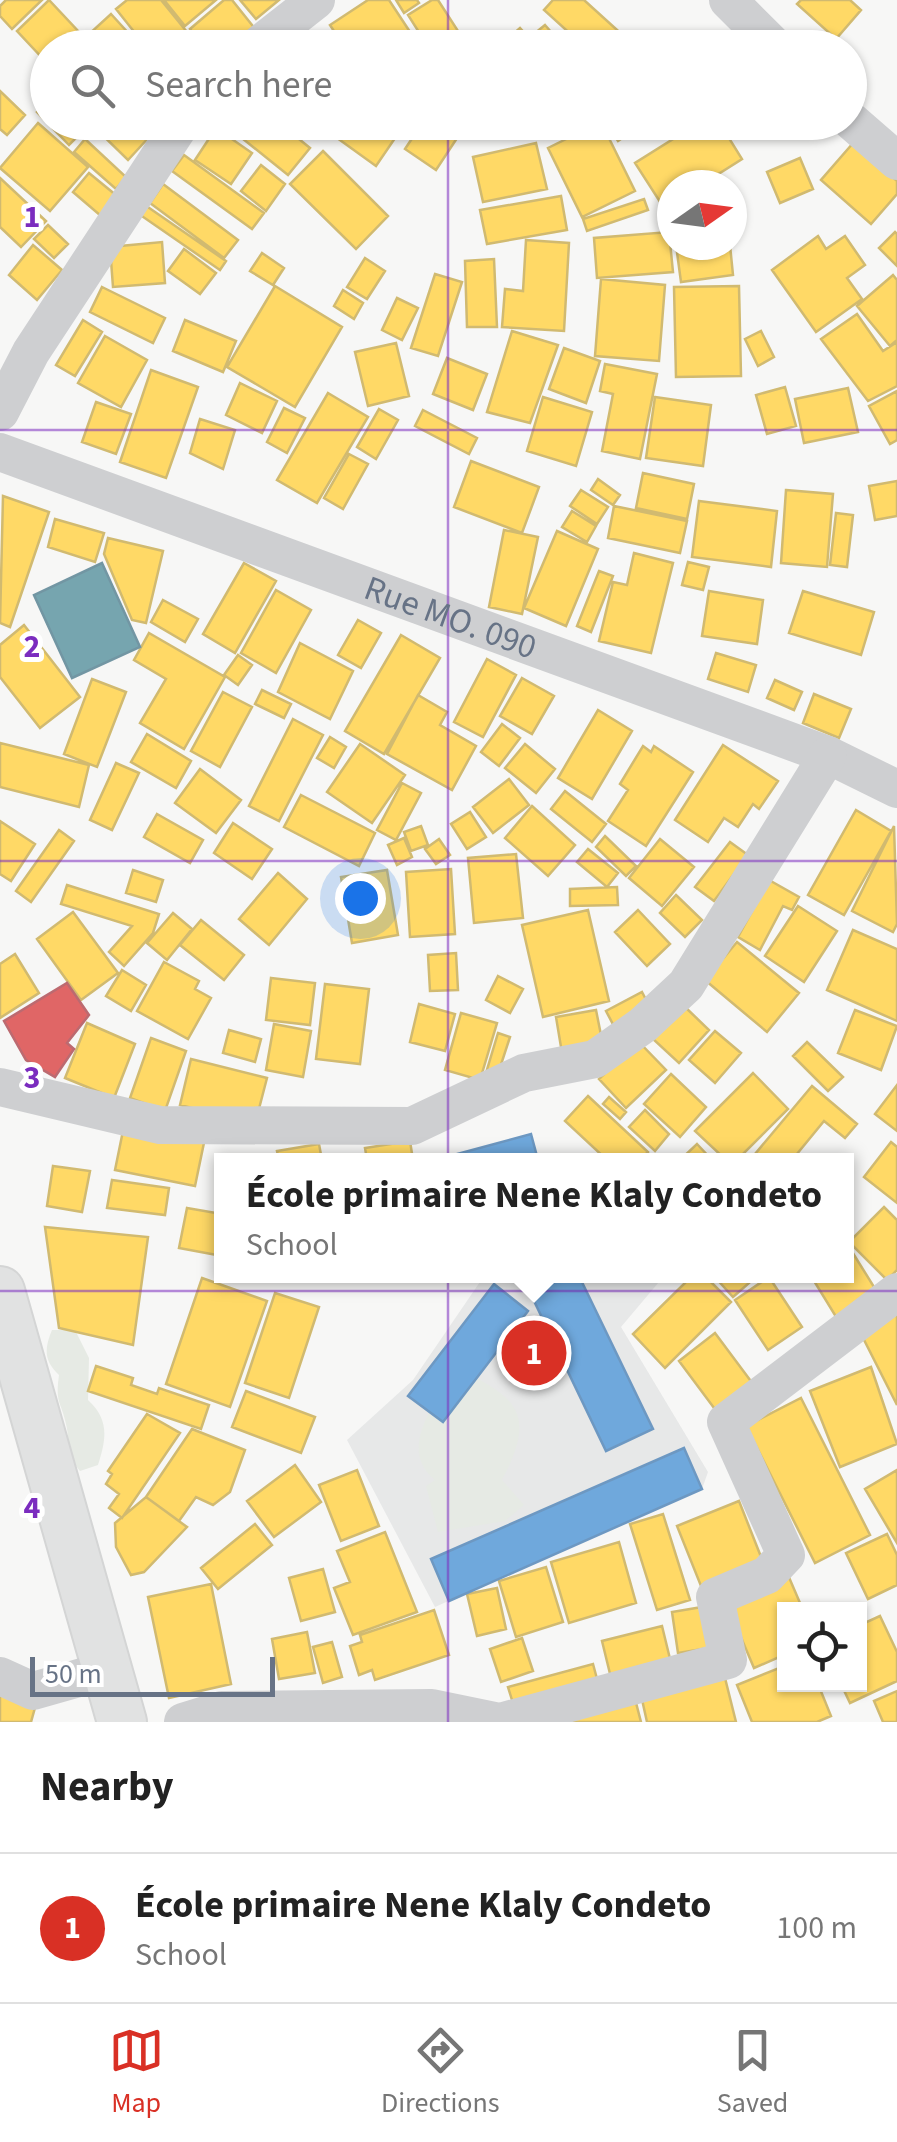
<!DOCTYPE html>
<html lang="en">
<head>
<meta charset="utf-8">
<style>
	:root { --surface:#fff; --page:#f6f6f6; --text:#222; --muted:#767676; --line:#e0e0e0; --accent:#d93025 }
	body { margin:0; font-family:"Source Sans 3",sans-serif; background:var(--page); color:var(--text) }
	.controls { position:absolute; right:30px; bottom:30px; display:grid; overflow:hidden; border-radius:0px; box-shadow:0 2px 8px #0004 }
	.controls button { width:90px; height:90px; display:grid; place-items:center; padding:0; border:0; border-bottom:2px solid var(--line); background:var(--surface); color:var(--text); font:50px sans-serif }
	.compass { position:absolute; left:657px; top:170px; width:90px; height:90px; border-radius:50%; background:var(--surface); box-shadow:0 2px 8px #0004; rotate:76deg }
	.scale { position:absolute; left:30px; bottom:25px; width:245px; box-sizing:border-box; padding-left:10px; border:5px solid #677386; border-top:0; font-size:28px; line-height:35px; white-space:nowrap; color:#677386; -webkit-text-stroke:8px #fff; paint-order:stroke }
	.you { position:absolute; left:360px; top:898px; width:35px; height:35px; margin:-25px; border:8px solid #fff; border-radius:50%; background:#1a73e8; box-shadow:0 0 0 15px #1a73e833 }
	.badge { display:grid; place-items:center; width:65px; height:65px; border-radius:50%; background:var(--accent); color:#fff; font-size:32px; font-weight:700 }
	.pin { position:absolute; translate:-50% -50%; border:5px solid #fff; box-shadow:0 2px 10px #0006 }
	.popup { position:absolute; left:214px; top:1153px; width:640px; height:130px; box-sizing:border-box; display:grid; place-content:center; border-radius:0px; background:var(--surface); filter:drop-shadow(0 2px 8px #0005); font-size:32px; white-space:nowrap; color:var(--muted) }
	.popup b { font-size:38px; color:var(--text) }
	.popup::after { content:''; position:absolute; left:50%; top:100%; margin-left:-20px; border:20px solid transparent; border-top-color:var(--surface) }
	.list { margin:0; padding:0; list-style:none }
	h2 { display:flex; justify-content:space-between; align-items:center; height:130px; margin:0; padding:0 40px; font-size:42px }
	h2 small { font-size:32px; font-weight:400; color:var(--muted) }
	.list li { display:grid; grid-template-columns:65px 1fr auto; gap:30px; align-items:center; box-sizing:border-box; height:150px; padding:0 40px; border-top:2px solid var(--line) }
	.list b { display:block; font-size:38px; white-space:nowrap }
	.list p { margin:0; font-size:32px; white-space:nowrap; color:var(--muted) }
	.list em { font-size:32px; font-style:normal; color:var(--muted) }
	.icon { flex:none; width:55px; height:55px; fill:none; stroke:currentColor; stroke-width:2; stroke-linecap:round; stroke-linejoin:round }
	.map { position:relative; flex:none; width:897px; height:1722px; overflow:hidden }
	.search { position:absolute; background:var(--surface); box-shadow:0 2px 8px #0004; left:30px; right:30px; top:30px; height:110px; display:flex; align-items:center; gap:25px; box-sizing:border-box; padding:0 35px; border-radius:55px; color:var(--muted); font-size:38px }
	.sheet { height:280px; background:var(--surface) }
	nav { display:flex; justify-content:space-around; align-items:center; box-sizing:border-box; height:140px; border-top:2px solid var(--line); background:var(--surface); font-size:28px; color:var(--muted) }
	nav a { display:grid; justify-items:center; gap:5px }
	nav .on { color:var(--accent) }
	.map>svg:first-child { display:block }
	.built { fill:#e7e8e8 }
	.green { fill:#e6eae4 }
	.homes { fill:#ffd966; stroke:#d1ba70; stroke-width:2.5 }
	.shops { fill:#e06666; stroke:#bc6a70; stroke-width:2.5 }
	.schools { fill:#6fa8dc; stroke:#6d98c2; stroke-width:2.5 }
	.public { fill:#76a5af; stroke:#7296a3; stroke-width:2.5 }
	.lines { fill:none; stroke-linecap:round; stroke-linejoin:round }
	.major-casing { stroke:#d4d5d5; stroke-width:52 }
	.minor { stroke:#cecfd1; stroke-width:38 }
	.major { stroke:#e1e2e2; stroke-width:48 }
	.grid { fill:none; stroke:#7b2cbf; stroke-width:2.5; stroke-opacity:0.55 }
	.labels { text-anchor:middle; stroke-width:10; stroke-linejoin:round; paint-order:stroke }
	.street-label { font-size:35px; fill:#677386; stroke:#fff }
	.grid-label { font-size:32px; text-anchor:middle; font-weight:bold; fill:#7b2cbf; stroke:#fff; stroke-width:10; stroke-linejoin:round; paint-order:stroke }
</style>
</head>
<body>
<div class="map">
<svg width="897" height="1722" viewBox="0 0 897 1722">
	<rect width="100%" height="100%" fill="#f7f7f6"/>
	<path class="built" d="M484,1276H664L621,1327L708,1472L702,1489L435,1607L347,1440L413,1380Z"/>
	<path class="green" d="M52,1330H75L89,1358L88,1400C110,1420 106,1440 98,1465L80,1471C61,1445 72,1450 66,1424C61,1401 55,1404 59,1375C44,1361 44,1349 52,1330Z
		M455,1367C516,1397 538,1412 502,1480L524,1505L505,1521L438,1532L426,1486L435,1480C396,1448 437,1403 455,1367Z"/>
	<path class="homes" d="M6,0H42L12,29L0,16V6Z
		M49,0L79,32L63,48H48L47,63L17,31Z
		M127,0H161L200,48H147L116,9Z
		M164,0H216L185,26Z
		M224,0H232L256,30L235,48H205L190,29Z
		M240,0H279L256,19Z
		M368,0H389L416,41L405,48H345L330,25Z
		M396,0H417L419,3L404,13Z
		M432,0H438L458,31L429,48L408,15Z
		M553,0H584L637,48H586L544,10Z
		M801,0H850L861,10L836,39L797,4Z
		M111,14L142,48H100L88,35Z
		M545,25L565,48L499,46L520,28L529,38Z
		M302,27L320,48H279Z
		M0,91L25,115L7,135L0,129Z
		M48,102V122L88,126L69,145L37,112Z
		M89,122H163L128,160Z
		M222,122H278L310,148L288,175Z
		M332,122H406L376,166L326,130Z
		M423,122H453L463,129L436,170L405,149Z
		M519,122H548L549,128L521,134Z
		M601,122L635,191L582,217L548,148Z
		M605,122H644V123L618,141Z
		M674,122H719L742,159L701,185H672V203L664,208L635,163L681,134Z
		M38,123L88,167L50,211L0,168Z
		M216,128L252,153L231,184L195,160Z
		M85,139L126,177L116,189L74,152Z
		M854,142L897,181V194L871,224L821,180Z
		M536,143L547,189L483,202L473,157Z
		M323,151L388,216L356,249L290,184Z
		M184,155L264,213L252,229L172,171Z
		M800,158L813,189L780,203L767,172Z
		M261,165L285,184L266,211L241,191Z
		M89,173L117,196L101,216L73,192Z
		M0,178L46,221L21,247L0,227Z
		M163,184L238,240L224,258L150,203Z
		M561,196L567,230L487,244L480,210Z
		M644,199L648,210L587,231L583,219Z
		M142,203L226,261L220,270L136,212Z
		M48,225L68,244L54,258L34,239Z
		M669,232L673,272L597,278L594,238Z
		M895,232L897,234V266L879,248Z
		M818,236L826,249L845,236L865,265L847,278L862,299L816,332L772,270Z
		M526,240L569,243L564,331L502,327L505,289L523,291Z
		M162,242L165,283L113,287L110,247Z
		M33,245L62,270L37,300L9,275Z
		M676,245H730L733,275L681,282Z
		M184,249L216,273L200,294L168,271Z
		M262,253L284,268L273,285L250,271Z
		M365,258L385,271L367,299L347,287Z
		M494,259L497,327H467L465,261Z
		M435,274L462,282L438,356L411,348Z
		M893,275L897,280V340L890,346L857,306Z
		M601,279L665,285L659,361L595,356Z
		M275,286L342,327L295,407L227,367Z
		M739,286L741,376L676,377L674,287Z
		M102,287L165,318L153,343L90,312Z
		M343,290L363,303L354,319L334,306Z
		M397,298L418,308L402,340L382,330Z
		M857,314L883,351L897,342V386L868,401L821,339Z
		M83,320L102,332L75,376L56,365Z
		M185,320L236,341L223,372L173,351Z
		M512,331L558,345L530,423L487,412Z
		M761,331L774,357L758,366L745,339Z
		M105,336L147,360L121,407L78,383Z
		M396,343L409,396L368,406L355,352Z
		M564,348L600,361L586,403L549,389Z
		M447,358L487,374L473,410L433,394Z
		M605,364L657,374L640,459L602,451L613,394L600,391Z
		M151,370L198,387L166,478L120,462Z
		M240,383L277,401L262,433L226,415Z
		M785,387L796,426L767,434L756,395Z
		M848,388L858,432L804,443L795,399Z
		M897,391V440L890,444L869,406Z
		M328,393L368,417L317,503L277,480Z
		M543,397L592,412L576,466L527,451Z
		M655,397L711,405L703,466L646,458Z
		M96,402L131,414L116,454L82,442Z
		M284,408L305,418L287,453L267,442Z
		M379,409L398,420L376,459L357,447Z
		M423,410L477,438L469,454L415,426Z
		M200,419L235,430L223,469L190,453Z
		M349,454L368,464L343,509L324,498Z
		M471,461L539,487L522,533L454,507Z
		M643,473L694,484L687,519L636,508Z
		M598,479L620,495L613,505L591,490Z
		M897,481V516L875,520L869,486Z
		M581,490L608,507L597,524L570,506Z
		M786,490L833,494L827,567L781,563Z
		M3,496L49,512L10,627L0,623Z
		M699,501L777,511L771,567L692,557Z
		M614,506L687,521L680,553L608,538Z
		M572,511L596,526L587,542L562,527Z
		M836,513L853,515L847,567L830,565Z
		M55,519L104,533L95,562L48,547Z
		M504,530L538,537L522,614L489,607Z
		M557,531L598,549L566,626L524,608Z
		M108,538L163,551L146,623L132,620L104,554Z
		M634,553L673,563L651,653L599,641L613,582L627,585Z
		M688,562L709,567L703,590L682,585Z
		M244,563L276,581L235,653L203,634Z
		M599,571L613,576L591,632L577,626Z
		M276,590L311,610L276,673L241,653Z
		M709,591L763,600L757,644L702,636Z
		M803,591L874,612L861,655L789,633Z
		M163,600L198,619L185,642L151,622Z
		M358,620L381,633L361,668L338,655Z
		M24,625L80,697L40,728L0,677V645Z
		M149,633L225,677L184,749L140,723L166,679L134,660Z
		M401,635L440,658L384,754L345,731Z
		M300,643L353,671L330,719L278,692Z
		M716,653L756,665L748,692L708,679Z
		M238,655L252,665L238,685L224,675Z
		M487,659L516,675L483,737L454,722Z
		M522,678L554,696L532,734L500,716Z
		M92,679L126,692L97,767L64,754Z
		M775,680L802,692L794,710L767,698Z
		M262,690L291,704L284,718L255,704Z
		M223,692L252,707L220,767L191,751Z
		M814,694L851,709L839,738L803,723Z
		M418,695L447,712L440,725L476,746L452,790L387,754Z
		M598,710L632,731L592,799L558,778Z
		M293,719L323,735L279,821L249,806Z
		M502,724L520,738L499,766L481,752Z
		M147,734L191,761L176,788L131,762Z
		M330,737L346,747L334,768L317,758Z
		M0,743L89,765L79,807L0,787Z
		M360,744L405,775L372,823L327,792Z
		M525,744L555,769L536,793L505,768Z
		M723,745L778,781L759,809L753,804L738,827L724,818L708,842L675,820Z
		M643,746L651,752L654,746L693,772L646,846L608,821L628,790L620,784Z
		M116,763L139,773L112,830L90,820Z
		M200,769L241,800L216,833L175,803Z
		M509,779L529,805L493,833L473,807Z
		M402,783L421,793L396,840L377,830Z
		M565,791L606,824L592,842L551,809Z
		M301,795L375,833L359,866L284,827Z
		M532,806L575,845L548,876L505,838Z
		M856,810L891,831L844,915L808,895Z
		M470,812L486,837L467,849L451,824Z
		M157,814L203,840L190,863L144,837Z
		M0,821L35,844L11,881L0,874Z
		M233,823L272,849L252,879L214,853Z
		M421,826L428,845L411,851L404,832Z
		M894,826L897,924L893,932L852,911Z
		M59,830L74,841L31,902L16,891Z
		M605,836L636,866L626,876L596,847Z
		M404,838L412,857L397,865L388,845Z
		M439,839L450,855L436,864L425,849Z
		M660,839L694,867L662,906L629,878Z
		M730,842L748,855L714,901L695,887Z
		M588,849L618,873L607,887L577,862Z
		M516,854L523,918L474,923L468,858Z
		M451,869L455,934L410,937L406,872Z
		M133,870L163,880L156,902L126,893Z
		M387,870L398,935L352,943L341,877Z
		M278,873L307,899L269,945L239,919Z
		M769,880L799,897L792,910L783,906L760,950L738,937Z
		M67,885L159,914L153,933L124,966L109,952L132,926L61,904Z
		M617,887L618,905L570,906V889Z
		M676,895L702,920L685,937L660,913Z
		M798,906L837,931L804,982L765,956Z
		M588,910L609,1001L543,1017L522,925Z
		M638,910L670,944L647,966L615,932Z
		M73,912L118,973L81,1000L37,939Z
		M173,913L192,929L167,960L147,943Z
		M201,920L244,955L224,980L180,945Z
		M853,930L897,949V1021L827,990Z
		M737,942L799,993L767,1032L705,980Z
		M456,953L458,990L430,991L428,955Z
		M15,954L39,993L0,1018V964Z
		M164,962L199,981L195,989L211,998L188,1039L137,1011Z
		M122,970L146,985L131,1011L106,996Z
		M498,976L523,989L510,1013L486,1000Z
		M271,978L315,983L310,1025L266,1020Z
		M325,984L369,989L360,1064L316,1059Z
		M642,992L652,1011L616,1030L606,1011Z
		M419,1004L455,1014L445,1051L410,1042Z
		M684,1006L709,1030L679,1063L653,1039Z
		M596,1010L603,1045L562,1053L556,1017Z
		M855,1010L897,1026L881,1070L838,1053Z
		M461,1013L497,1023L480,1080L445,1070Z
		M87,1023L135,1044L114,1098L65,1078Z
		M274,1024L311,1031L303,1077L266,1070Z
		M229,1030L261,1039L255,1062L223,1053Z
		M715,1031L741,1053L715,1083L689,1060Z
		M498,1033L510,1037L497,1077L486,1073Z
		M151,1038L186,1051L165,1111L130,1098Z
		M638,1041L666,1070L626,1108L599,1079Z
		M807,1042L843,1077L828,1091L793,1056Z
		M191,1059L267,1078L255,1124L180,1105Z
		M753,1073L788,1109L737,1160H726L695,1131Z
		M671,1074L706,1107L680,1137L644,1104Z
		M897,1085V1131L875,1114Z
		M812,1086L857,1124L845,1138L824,1121L792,1160H750Z
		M588,1096L648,1152L640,1160H607L565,1121Z
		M609,1097L626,1112L620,1119L603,1104Z
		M645,1110L669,1134L655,1151L629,1127Z
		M125,1121L205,1138L195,1186L115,1170Z
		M410,1141L413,1160H367L365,1148Z
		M891,1142L897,1147V1203L864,1177Z
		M319,1144L322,1160H279L277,1151Z
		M697,1144L712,1160H680Z
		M53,1166L90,1171L82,1212L47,1206Z
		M112,1180L169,1188L165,1215L107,1208Z
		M884,1207L897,1220V1270L887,1280L849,1242Z
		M187,1208L222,1214V1256L179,1248Z
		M45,1227L148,1237L133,1345L59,1328Z
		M846,1242L879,1295L838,1320L811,1276H846Z
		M692,1276H705L731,1302L665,1368L633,1334Z
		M714,1276H757L733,1297Z
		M769,1277L802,1327L768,1350L735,1300Z
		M202,1278L267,1301L230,1407L166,1384Z
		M275,1293L319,1307L289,1398L245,1383Z
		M897,1305V1405L857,1326Z
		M715,1333L759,1392L723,1420L679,1361Z
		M96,1366L133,1378L131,1385L157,1394L159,1388L209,1405L201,1429L88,1391Z
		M871,1367L897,1444L840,1467L810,1391Z
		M246,1391L315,1417L301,1453L232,1427Z
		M801,1398L870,1535L815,1563L746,1426Z
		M147,1414L180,1433L122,1518L109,1508L119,1494L106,1484L112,1474L108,1471Z
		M192,1429L245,1450L230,1492L213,1505L196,1497L179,1521L146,1497Z
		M295,1465L321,1502L274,1537L247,1501Z
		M357,1470L379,1526L341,1541L319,1485Z
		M897,1470V1543L865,1489Z
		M146,1497L187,1527L144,1572L131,1575L116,1547L115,1523Z
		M739,1501L765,1567L703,1591L677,1526Z
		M663,1514L690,1600L657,1610L630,1524Z
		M255,1524L272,1545L218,1589L201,1568Z
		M385,1532L417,1612L353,1635L334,1588L350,1582L337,1551Z
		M887,1534L897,1555V1585L868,1599L846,1553Z
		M619,1542L636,1603L569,1623L551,1562Z
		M546,1567L563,1622L516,1637L499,1581Z
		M323,1569L335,1612L301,1621L289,1578Z
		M788,1575L803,1610H784V1655L754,1668L726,1602Z
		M211,1584L231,1684L169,1698L148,1597Z
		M497,1588L506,1629L477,1636L467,1594Z
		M708,1606L715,1647L678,1653L672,1612Z
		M434,1610L449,1655L375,1680L372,1670L359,1675L350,1646L362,1642L360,1635Z
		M880,1616L897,1652V1681L850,1703L841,1684H860V1625Z
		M662,1626L672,1667L612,1682L602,1641Z
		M307,1632L315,1673L279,1679L272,1639Z
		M522,1638L533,1671L501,1682L490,1649Z
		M332,1642L342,1677L323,1683L313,1647Z
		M593,1664L600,1690L516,1713L508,1687Z
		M784,1666V1684H818L831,1716L817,1722H752L737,1685Z
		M724,1674L736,1722H647L641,1695Z
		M0,1687L38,1697L31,1722H0Z
		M897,1691V1722H883L874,1701Z
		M634,1695L641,1722H532Z"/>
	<path class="shops" d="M67,983L89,1015L67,1043L74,1049L55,1077L26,1060L4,1021Z"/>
	<path class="schools" d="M531,1134L538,1160H435Z
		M529,1276H579L653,1429L606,1451L523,1278Z
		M494,1284L528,1311L443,1422L408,1396Z
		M684,1448L702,1489L449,1601L431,1559Z"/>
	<path class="public" d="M102,563L140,647L72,678L34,595Z"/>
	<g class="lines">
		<g class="major-casing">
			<path id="major" d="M0,1291L122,1722"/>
		</g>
		<g class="minor">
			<path d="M728,0L776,48"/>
			<path d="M255,48L316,0"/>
			<path d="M850,120L897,161"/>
			<path d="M0,412L31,352L182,122"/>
			<path id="s1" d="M0,452L828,755L897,789"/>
			<path d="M0,1087L160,1125L412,1126L524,1073L595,1059L643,1025L686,985L828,755"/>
			<path d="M0,1676L33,1691L107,1670"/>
			<path d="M183,1722L222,1710L432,1708L500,1722L728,1660L715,1597L767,1575L786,1555L726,1422L897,1292"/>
		</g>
		<use href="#major" class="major"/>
	</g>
	<path class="grid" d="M448,0V48M448,122V1722M0,430H897M0,861H897M0,1291H897"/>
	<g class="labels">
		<g class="street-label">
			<text dy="12" stroke="none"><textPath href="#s1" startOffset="480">Rue MO. 090</textPath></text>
		</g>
	</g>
	<g class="grid-label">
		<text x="32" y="227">1</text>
		<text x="32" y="657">2</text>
		<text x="32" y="1088">3</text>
		<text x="32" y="1518">4</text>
	</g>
</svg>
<div class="controls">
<button><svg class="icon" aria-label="locate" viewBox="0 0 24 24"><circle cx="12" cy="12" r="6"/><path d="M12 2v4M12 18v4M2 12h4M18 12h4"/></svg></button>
</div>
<svg class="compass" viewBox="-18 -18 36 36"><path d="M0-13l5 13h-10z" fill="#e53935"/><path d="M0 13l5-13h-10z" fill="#767676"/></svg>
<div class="scale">50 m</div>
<div class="you"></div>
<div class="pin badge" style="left:534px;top:1353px">1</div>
<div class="popup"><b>École primaire Nene Klaly Condeto</b>School</div>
<div class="search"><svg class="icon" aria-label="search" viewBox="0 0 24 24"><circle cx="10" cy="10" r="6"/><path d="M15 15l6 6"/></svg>Search here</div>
</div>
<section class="sheet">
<h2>Nearby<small></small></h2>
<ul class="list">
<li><span class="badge">1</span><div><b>École primaire Nene Klaly Condeto</b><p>School</p></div><em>100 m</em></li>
</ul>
</section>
<nav>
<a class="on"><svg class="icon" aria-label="map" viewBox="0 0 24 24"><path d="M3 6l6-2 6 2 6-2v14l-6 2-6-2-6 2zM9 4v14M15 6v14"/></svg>Map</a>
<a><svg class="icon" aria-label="directions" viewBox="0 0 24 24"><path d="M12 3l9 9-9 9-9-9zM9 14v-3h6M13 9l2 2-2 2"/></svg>Directions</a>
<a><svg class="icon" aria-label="saved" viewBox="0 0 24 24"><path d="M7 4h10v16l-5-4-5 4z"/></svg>Saved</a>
</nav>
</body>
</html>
